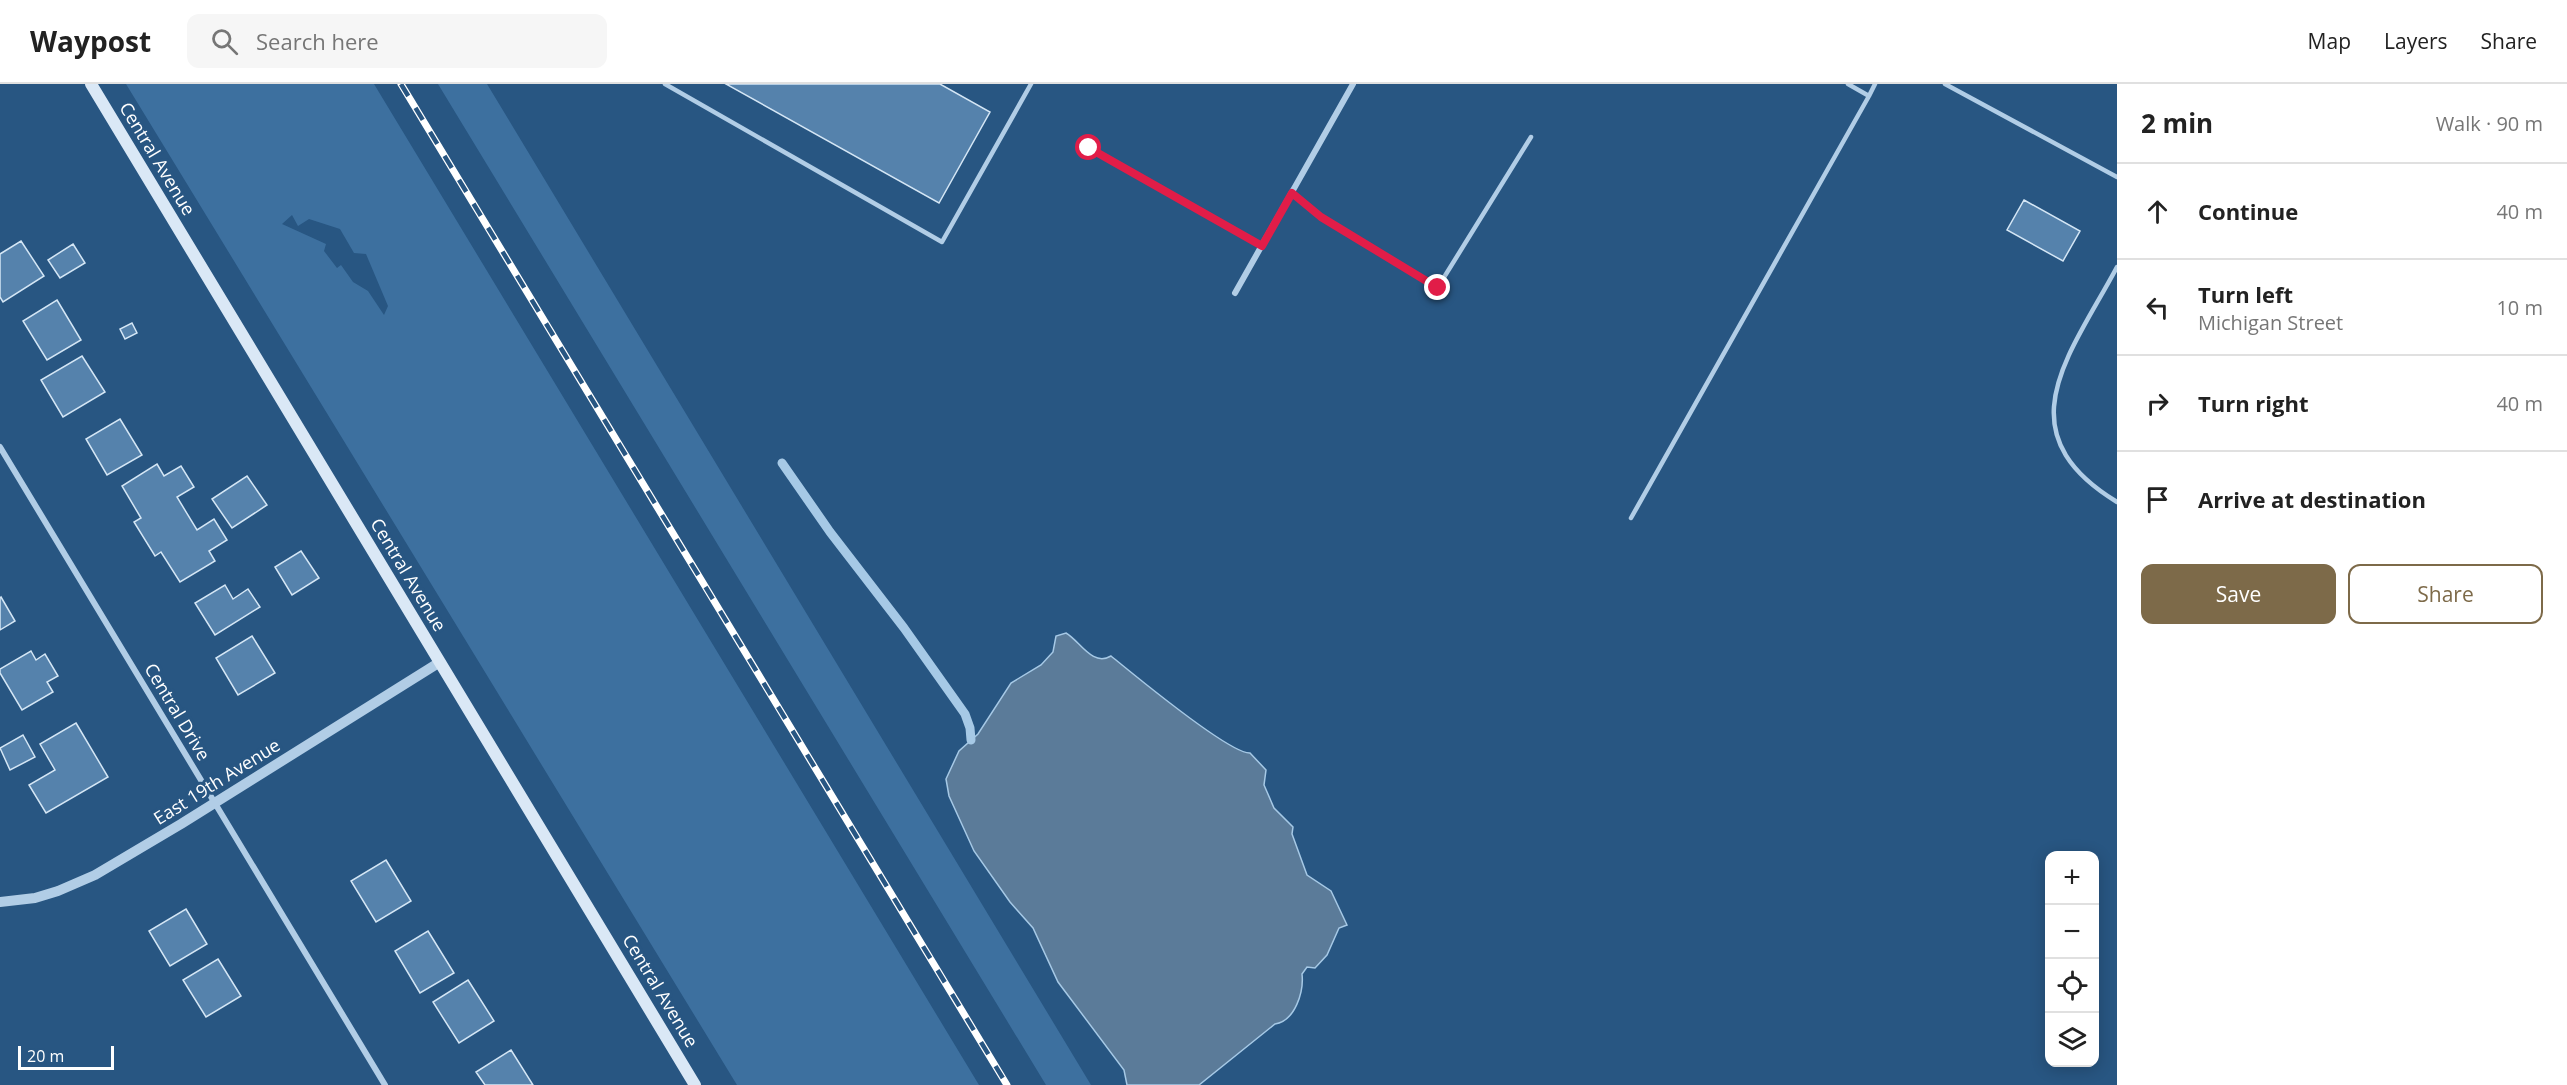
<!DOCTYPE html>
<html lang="en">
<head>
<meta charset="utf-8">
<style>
	:root { --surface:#fff; --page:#f6f6f6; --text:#222; --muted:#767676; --line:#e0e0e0; --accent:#7d6a49 }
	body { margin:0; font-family:"Open Sans",sans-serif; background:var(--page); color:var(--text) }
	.controls { position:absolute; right:18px; bottom:18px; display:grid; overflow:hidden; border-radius:12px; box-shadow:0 3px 15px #0003 }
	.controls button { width:54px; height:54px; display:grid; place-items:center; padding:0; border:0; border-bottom:2px solid var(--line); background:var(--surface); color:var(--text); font:30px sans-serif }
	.scale { position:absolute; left:18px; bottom:15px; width:96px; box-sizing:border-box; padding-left:6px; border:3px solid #fff; border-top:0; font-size:16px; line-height:21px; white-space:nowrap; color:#fff; -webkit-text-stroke:4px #285682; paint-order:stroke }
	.stop { position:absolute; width:18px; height:18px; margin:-14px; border:4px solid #e11d48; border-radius:50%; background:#fff }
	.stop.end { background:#e11d48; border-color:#fff; box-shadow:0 2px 6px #0008 }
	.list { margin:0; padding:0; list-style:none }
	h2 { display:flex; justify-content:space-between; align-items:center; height:78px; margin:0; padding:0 24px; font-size:26px }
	h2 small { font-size:20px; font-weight:400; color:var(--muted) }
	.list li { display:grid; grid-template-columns:39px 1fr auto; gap:18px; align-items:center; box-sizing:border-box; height:96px; padding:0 24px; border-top:2px solid var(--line) }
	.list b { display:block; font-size:22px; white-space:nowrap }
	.list p { margin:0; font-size:20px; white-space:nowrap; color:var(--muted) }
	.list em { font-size:20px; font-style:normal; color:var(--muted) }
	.actions { display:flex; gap:12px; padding:18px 24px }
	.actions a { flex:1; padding:14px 0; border:2px solid var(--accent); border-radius:12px; text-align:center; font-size:21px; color:var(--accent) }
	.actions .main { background:var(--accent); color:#fff }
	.icon { flex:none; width:33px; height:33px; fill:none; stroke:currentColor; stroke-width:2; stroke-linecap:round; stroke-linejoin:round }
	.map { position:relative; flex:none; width:2117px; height:1001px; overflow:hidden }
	header { display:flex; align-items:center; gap:36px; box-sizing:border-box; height:84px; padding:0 30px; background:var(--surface); border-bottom:2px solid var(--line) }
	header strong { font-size:28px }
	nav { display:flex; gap:33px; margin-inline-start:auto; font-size:21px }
	.search { width:420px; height:54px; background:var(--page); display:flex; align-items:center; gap:15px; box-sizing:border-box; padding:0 21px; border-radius:12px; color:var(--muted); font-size:22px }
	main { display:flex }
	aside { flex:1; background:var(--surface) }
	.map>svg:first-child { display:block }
	.green { fill:#3d709f; fill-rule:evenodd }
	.water { fill:#5b7b99; stroke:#a6c9e6; stroke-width:1.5 }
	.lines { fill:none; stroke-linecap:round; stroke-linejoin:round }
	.stream { stroke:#a6c9e6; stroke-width:9 }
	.building { fill:#5582ac; stroke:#d4e6f5; stroke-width:1.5 }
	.service { stroke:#b1cde6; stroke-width:4.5 }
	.minor { stroke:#b1cde6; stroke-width:6 }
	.tertiary { stroke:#b1cde6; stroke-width:10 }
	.secondary { stroke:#dae8f6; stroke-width:12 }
	.rail-casing { stroke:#fff; stroke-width:7 }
	.rail { stroke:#285682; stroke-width:4.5; stroke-dasharray:14; stroke-linecap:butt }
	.route { stroke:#e11d48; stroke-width:8 }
	.labels { text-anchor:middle; stroke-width:6; stroke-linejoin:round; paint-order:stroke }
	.street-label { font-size:18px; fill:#fff; stroke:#285682 }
</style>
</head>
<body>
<header>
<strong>Waypost</strong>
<div class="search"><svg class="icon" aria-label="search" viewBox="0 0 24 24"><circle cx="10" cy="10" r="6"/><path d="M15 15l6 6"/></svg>Search here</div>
<nav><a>Map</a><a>Layers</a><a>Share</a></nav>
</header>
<main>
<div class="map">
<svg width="2117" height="1001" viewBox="0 0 2117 1001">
	<rect width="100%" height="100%" fill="#285682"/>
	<path class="green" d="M126,0H374L979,1001H737ZM292,131L298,142L309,135L340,145L354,169L366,170L388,222L384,231L368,207L353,198L341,181L337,184L324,167L326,160L282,140Z
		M438,0H487L1091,1001H1046Z"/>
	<path class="water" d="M1066,549C1080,557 1092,583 1111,572C1132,589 1229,670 1250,669L1266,686L1264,701L1274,724L1293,743L1292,750L1307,791L1331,807L1347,841L1339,844L1327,871L1315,884L1307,883L1302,890C1304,908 1295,937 1275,940L1199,1001H1127L1124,986L1058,898L1033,844L1010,818L974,767L949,712L946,695L959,667L978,650L1011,599L1041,581L1053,568L1056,552Z"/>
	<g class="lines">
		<path class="stream" d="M782,379L830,448L904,544L965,630L970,644L971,656"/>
	</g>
	<path class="building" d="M726,0H940L990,28L939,119Z
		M2024,116L2080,147L2063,177L2007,146Z
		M21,157L44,192L3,218L0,213V170Z
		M73,160L85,179L60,194L48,176Z
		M57,216L81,256L47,276L23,237Z
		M132,239L137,249L125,255L120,245Z
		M82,272L105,308L63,333L41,296Z
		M120,335L142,371L107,391L86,355Z
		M157,380L164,392L181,382L194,403L177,413L197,446L214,435L227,456L209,467L215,477L180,498L161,468L155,472L134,438L141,434L122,402Z
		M247,392L267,421L232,444L212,415Z
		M301,467L319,494L292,511L275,483Z
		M225,501L233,515L248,505L260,523L215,551L195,519Z
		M1,513L15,537L0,546V514Z
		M252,552L275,589L238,611L216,574Z
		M31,567L36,576L45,570L58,592L47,598L53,608L22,626L0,589V585Z
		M76,639L108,693L46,729L29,701L55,686L40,660Z
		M23,651L35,673L10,686L0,664Z
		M386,776L411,817L376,838L351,797Z
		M186,825L207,860L170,882L149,847Z
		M428,847L454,889L420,909L395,867Z
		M218,875L241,912L206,933L183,896Z
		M468,896L494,937L459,959L433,918Z
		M511,966L533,1001H485L476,988Z"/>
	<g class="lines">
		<path class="service" d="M665,0L942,158L1031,0
			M1945,0L2117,93
			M1869,12L1875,0
			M1089,64L1262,162
			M1292,109L1321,133L1438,203L1531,53
			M2117,183C2070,271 2002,348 2117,418
			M1631,434L1869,12L1848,0"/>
		<path class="minor" d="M1235,209L1353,0
			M0,363L385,1001"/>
		<path class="tertiary" d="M0,818L35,814L58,807L95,791L181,740L440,578"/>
		<path class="secondary" d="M91,0L695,1001"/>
		<g class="rail-casing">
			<path id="rail" d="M401,0L1007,1001"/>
		</g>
		<use href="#rail" class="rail"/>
	</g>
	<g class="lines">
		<path class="route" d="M1089,64L1262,162L1292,109L1321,133L1438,204"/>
	</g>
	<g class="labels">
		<g class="street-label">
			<text transform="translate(157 75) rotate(59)" y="6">Central Avenue</text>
			<text transform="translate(408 491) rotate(59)" y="6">Central Avenue</text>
			<text transform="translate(177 628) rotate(59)" y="6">Central Drive</text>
			<text transform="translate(217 698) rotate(-32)" y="6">East 19th Avenue</text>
			<text transform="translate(660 907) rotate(59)" y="6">Central Avenue</text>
		</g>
	</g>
</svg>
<div class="controls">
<button>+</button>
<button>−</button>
<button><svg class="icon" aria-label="locate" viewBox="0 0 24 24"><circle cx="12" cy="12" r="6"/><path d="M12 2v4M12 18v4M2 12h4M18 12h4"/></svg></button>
<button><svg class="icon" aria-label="layers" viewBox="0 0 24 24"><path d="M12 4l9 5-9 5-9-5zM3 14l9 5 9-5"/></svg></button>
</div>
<div class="scale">20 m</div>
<div class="stop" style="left:1089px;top:64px"></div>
<div class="stop end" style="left:1438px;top:204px"></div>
</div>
<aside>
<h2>2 min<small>Walk · 90 m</small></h2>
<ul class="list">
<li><svg class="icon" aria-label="ahead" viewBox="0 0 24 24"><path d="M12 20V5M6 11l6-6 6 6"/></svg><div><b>Continue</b></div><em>40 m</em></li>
<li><svg class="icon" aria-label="left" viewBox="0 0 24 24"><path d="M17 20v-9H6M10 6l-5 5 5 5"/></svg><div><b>Turn left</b><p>Michigan Street</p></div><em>10 m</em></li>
<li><svg class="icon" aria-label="right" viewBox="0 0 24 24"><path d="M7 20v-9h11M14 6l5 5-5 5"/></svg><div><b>Turn right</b></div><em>40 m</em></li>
<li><svg class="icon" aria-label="arrive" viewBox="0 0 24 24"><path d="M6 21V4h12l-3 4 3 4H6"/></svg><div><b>Arrive at destination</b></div></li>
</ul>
<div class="actions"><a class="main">Save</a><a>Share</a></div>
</aside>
</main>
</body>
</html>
